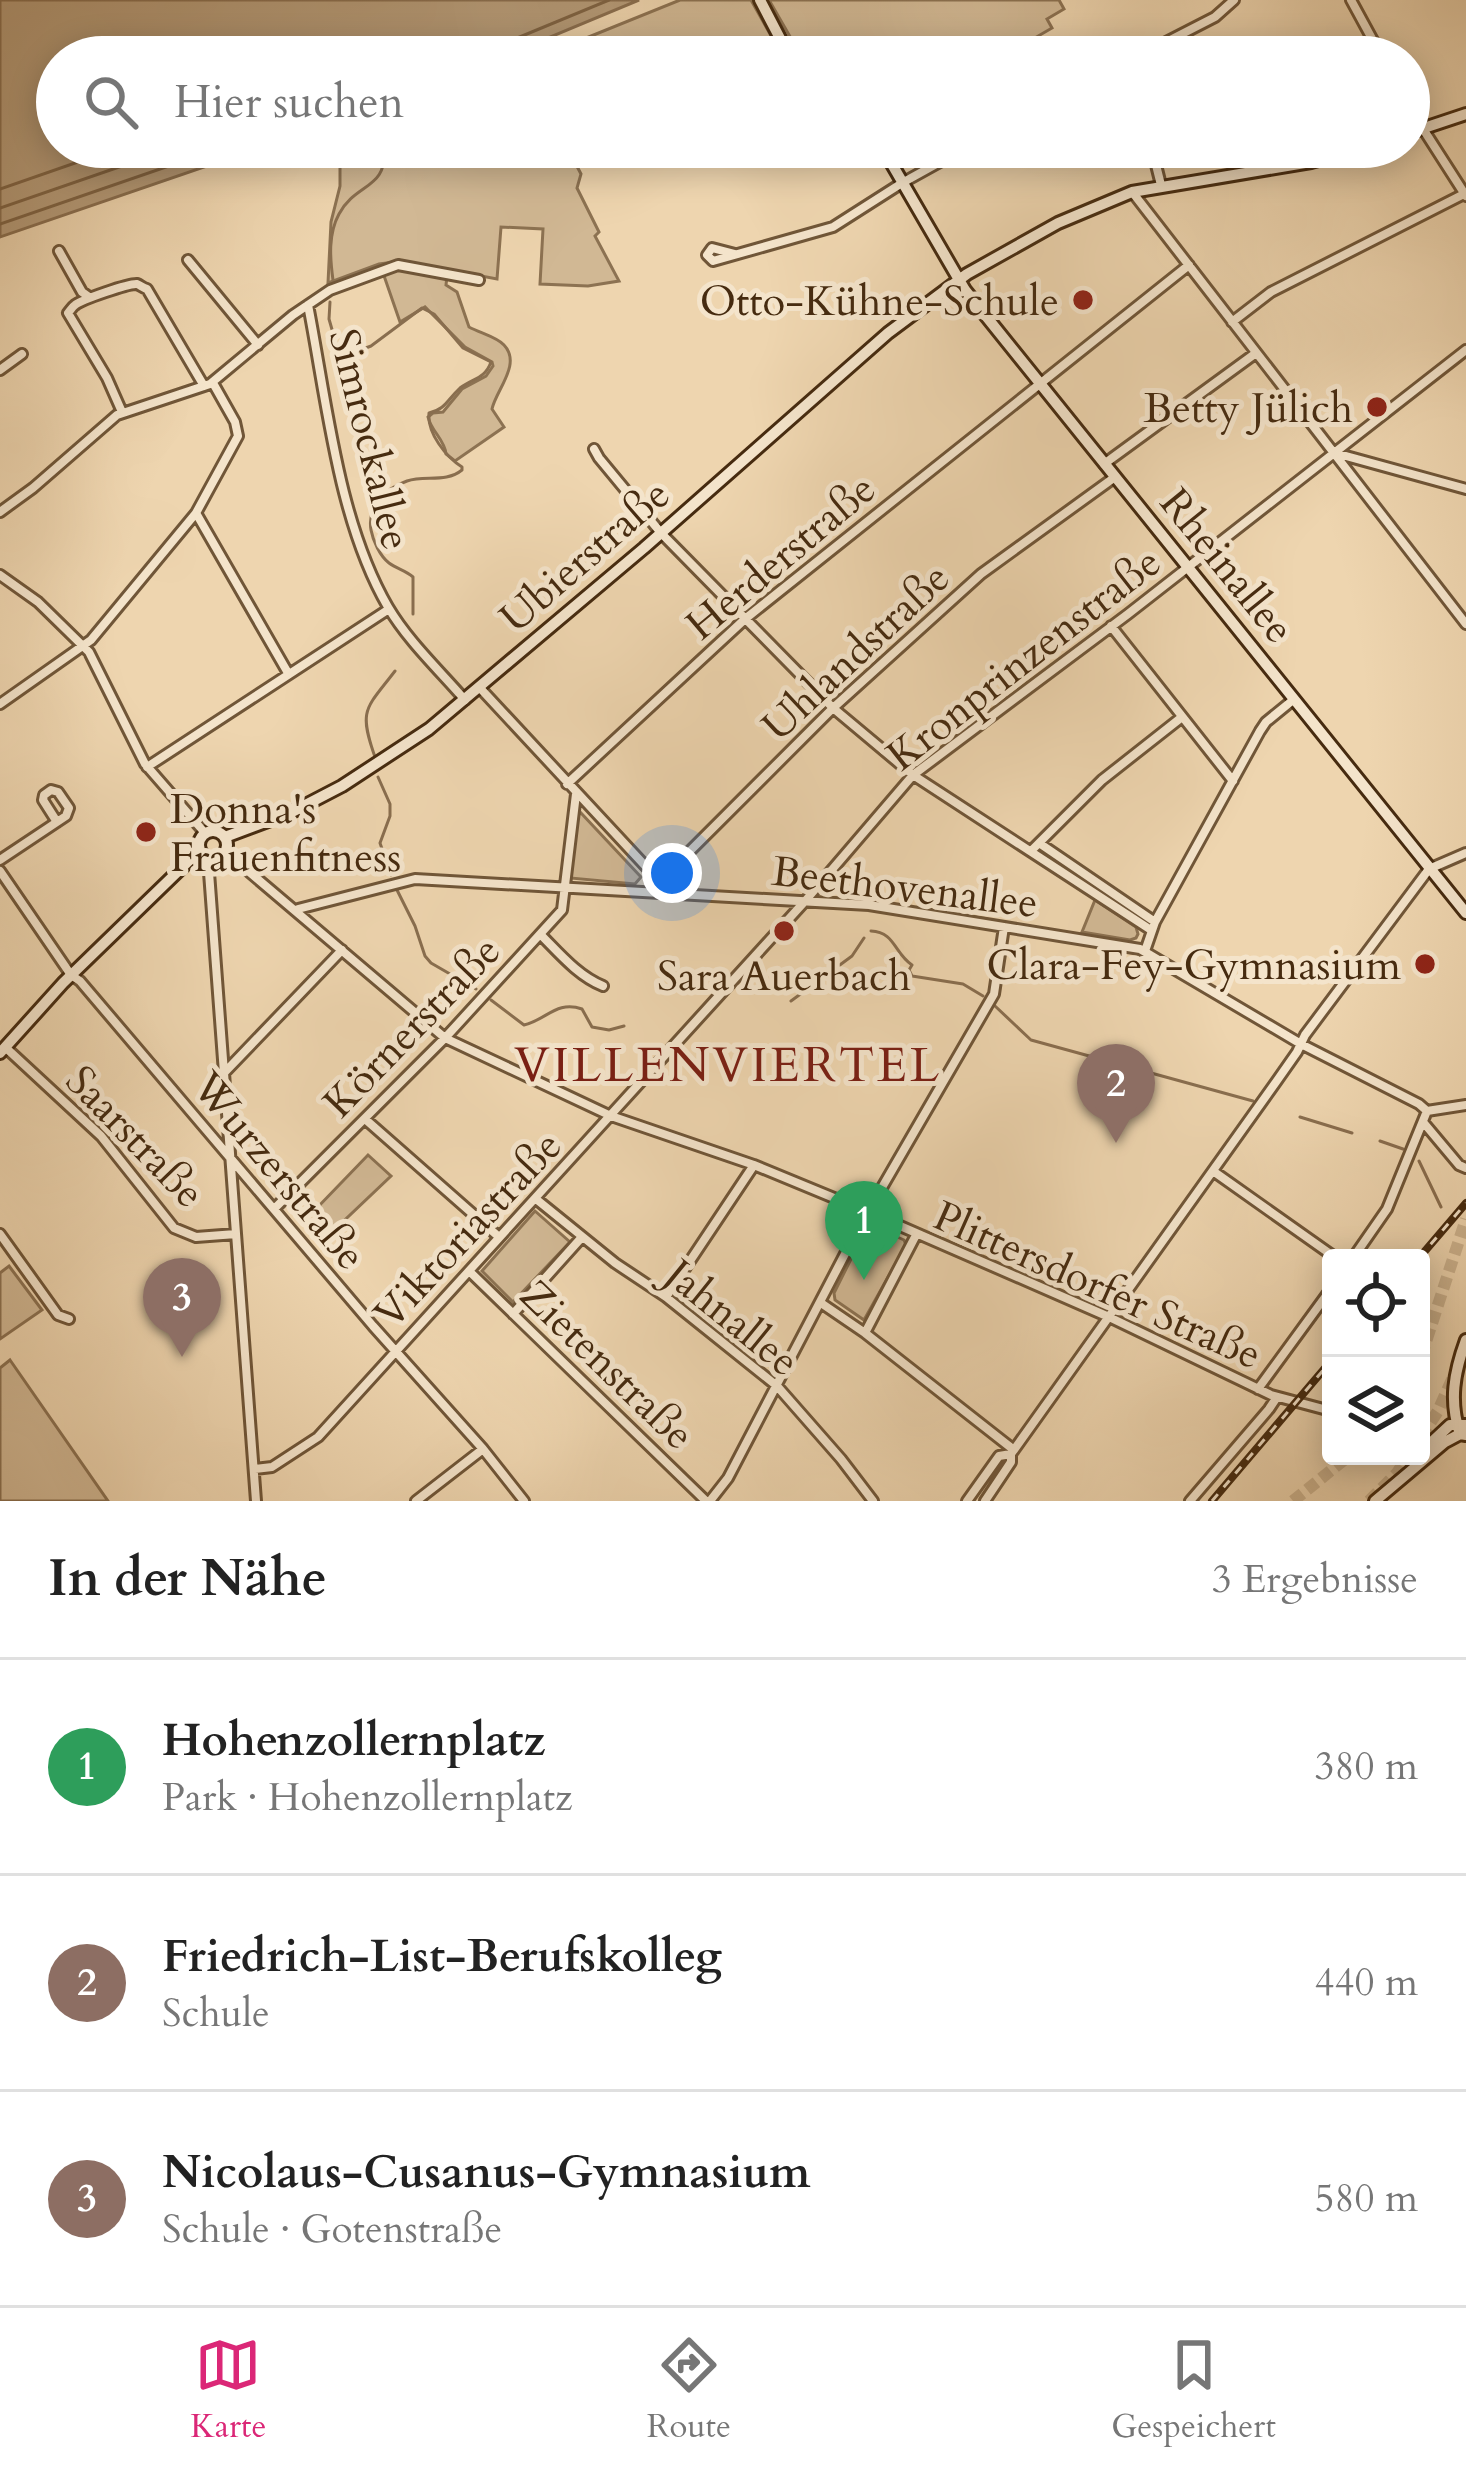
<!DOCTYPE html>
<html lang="de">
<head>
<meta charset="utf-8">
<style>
	:root { --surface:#fff; --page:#f2f2f2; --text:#222; --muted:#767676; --line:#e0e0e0; --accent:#db2777 }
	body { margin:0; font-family:Cardo,serif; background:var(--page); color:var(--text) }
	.controls { position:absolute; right:36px; bottom:36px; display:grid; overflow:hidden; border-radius:12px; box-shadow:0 6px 30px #0003 }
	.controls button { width:108px; height:108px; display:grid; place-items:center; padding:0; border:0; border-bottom:3px solid var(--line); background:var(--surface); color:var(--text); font:60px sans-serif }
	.you { position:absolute; left:672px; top:873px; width:42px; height:42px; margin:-30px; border:9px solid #fff; border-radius:50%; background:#1a73e8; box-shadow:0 0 0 18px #1a73e833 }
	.badge { display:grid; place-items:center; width:78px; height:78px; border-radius:50%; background:var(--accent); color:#fff; font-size:39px; font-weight:700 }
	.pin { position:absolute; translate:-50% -99px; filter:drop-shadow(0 3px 6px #0008) }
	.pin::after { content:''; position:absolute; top:63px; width:42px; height:36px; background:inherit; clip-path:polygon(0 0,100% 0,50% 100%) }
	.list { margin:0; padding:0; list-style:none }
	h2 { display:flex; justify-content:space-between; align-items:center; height:156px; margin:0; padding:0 48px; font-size:51px }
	h2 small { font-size:39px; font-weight:400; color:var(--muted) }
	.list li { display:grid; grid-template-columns:78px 1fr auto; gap:36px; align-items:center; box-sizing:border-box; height:216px; padding:0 48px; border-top:3px solid var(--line) }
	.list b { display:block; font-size:45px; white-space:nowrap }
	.list p { margin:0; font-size:39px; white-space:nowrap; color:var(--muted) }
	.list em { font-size:39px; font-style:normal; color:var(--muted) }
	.icon { flex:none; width:66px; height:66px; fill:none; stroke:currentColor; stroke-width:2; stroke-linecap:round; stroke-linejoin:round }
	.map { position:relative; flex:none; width:1466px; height:1501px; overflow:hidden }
	.search { position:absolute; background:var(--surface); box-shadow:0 6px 30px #0003; left:36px; right:36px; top:36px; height:132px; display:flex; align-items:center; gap:30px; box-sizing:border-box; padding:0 42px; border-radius:66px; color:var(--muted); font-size:45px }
	.sheet { height:804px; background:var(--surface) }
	nav { display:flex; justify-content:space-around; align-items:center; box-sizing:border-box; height:168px; border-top:3px solid var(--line); background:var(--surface); font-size:33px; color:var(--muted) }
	nav a { display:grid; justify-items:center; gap:6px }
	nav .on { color:var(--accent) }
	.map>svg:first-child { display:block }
	.green { fill:#d1b894; stroke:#8c7252; stroke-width:3 }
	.water { fill:#b59b79; stroke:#896e4f; stroke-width:3 }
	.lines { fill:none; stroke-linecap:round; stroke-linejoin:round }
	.shore { stroke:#7e6344; stroke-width:3 }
	.stream { stroke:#896e4f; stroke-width:3 }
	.primary-tunnel { stroke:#ccb38f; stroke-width:12; stroke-dasharray:12 6; stroke-linecap:butt }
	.street-casing { stroke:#705638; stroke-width:14 }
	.secondary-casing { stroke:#462b10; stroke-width:16 }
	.street { stroke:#f4e4cb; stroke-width:8 }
	.secondary { stroke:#f4e4cb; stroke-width:10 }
	.rail-casing { stroke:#462b10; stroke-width:8 }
	.rail { stroke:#f4e4cb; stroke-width:3; stroke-dasharray:9; stroke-linecap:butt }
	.poi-dot { fill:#8f2418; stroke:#f4e4cb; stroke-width:4.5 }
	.labels { text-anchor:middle; stroke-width:10; stroke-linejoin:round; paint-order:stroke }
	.poi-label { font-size:42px; fill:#462b10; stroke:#f4e4cb; text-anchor:end }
	.street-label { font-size:42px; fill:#462b10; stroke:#f4e4cb }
	.quarter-label { font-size:48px; letter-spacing:3px; fill:#7a1f14; stroke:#f4e4cb }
</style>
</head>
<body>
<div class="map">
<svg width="1466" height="1501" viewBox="0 0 1466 1501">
	<rect width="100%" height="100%" fill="#eed5af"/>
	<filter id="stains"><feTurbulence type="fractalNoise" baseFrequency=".00167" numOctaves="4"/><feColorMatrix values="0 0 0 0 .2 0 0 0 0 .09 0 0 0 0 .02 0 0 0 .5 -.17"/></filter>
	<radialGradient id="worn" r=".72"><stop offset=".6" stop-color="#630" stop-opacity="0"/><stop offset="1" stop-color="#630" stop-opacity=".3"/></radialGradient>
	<path class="green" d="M680,0H751L783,57H547L549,53Z
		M769,0H1059L1064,9L1047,19L1052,28L1002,57H822L796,47Z
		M375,147H585L571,155L581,174L577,188L599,232L595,236L619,281L588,286L540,284L543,229L501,227L497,279L402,261L379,264L328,283L331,222L340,186V162L345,157Z
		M401,267L447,276L446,285L457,292L469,327C480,333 497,337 504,345C522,364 496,390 492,409L504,427L455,461L446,454C445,440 431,431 428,417L433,413L443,412L462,389L486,376L493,366L492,362L465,347L425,307L400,322L382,270Z
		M581,813L641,877L635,884L570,878L578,815Z
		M1095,900L1136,927L1138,934L1136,938L1130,940L1082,932Z
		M368,1155L391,1176L332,1232L314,1211Z
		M535,1211L570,1242L513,1302L482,1271Z
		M871,1225L904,1240L906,1245L864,1320L835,1300L834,1293L867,1227Z
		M9,1266L42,1310L0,1339V1273Z
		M10,1360L108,1501H0V1368Z"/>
	<path class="water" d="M0,0H639L502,57H57V147H262L0,237Z"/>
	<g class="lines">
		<path class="shore" d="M503,57L504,48L510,41L609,0
			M0,189L121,147
			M0,208L177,147
			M0,224L224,147"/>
		<path class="stream" d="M333,280C330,258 328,234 339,214C356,182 388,190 384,147
			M330,302L329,319L337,347L358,351L371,346L422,308L434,314L463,348L491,362C485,379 473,378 460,388C447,400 446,409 429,413C427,433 446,457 462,467V470C446,483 425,475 407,481C385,489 367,505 371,530C373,541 380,556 389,563C397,569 405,570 413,577V614
			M375,757C358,709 366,709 395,671
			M378,777L390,804V816L380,843L391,875
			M397,890L415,926L425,956L431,963L476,989
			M871,931C895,932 894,953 912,965L909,970L912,976L963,984L983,996
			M491,1000L524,1025C546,1020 557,1000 582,1009L592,1027L609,1030L624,1026
			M791,1001L852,956L864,938
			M995,1006L1031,1040L1253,1101
			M1300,1117L1352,1133
			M1380,1141L1403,1149
			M1419,1161L1441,1207"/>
		<path class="primary-tunnel" d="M1421,1357L1466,1219
			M1421,1437L1438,1411L1454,1375
			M1293,1501L1349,1456
			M1369,1501L1397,1473L1408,1456"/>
		<g class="street-casing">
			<path id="street" d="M1351,0L1382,57
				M1137,57L1215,17L1234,0
				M1409,107L1466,196
				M1145,147L1156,165L1161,185
				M1133,193L1466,624
				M59,251L82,292L89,297
				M735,254L712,248L707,255L713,261L833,227L902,183L967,147
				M188,260L258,345
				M308,305C327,402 338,521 388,607C408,641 439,670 465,700
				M1232,322L1271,292L1464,194
				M0,370L22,354
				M122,412L107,378L68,313C70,311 72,307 75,305C81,300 129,283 137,284C140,285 143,288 147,289L204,386
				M594,449L599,458L661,533L833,708L913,775L1151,930
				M1335,453L1466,489
				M1104,464L1256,353
				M0,512L33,488L117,415L210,384L293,315L330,290L398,265L479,280
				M196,513L288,673
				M0,575L38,602L89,652L145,764L205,833
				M1111,626L1233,781
				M480,688L650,871L656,891
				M0,704L91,640L196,513L238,436L235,422L213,383
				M147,767L389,609
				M567,784L745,619L1189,265
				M1039,843L1155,922
				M1031,851L1102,780L1182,717
				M224,855L234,859L445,1038L611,1116L754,1165L868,1212L1109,1317L1271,1395L1331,1411
				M208,859L256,1501
				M0,860L66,816L69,808L58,792L51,790L44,795L43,800L57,822
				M0,871L71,975L80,981L373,1326L483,1449L524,1501
				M659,891L663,878L833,708L981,574L1115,477
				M298,909L415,879L869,905L1140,949L1301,1044L1419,1104L1427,1111L1466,1105
				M540,934C559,953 578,976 603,986
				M1145,951L1155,922L1260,731L1266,722L1293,700
				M5,1047L101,1136L174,1228L196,1237L236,1234
				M224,1073L342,950
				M365,1119L499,1237
				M1423,1122L1459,1165L1466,1168
				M1213,1171L1336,1258
				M536,1199L615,1263L666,1297L777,1386L841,1459L873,1501
				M274,1209L445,1038L562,910L576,794
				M0,1234L58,1315L69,1319
				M1353,1258L1387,1209L1427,1111
				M469,1271L706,1501
				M666,1297L754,1165
				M821,1303L865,1333L1014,1450
				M513,1314L582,1237
				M865,1333L916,1235
				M1258,1389L1331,1289
				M255,1469L272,1467L318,1437L806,900L913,775L1128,614L1466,350
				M416,1501L483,1449
				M710,1501L728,1478L858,1229L994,994L1004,927
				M967,1501L999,1456L1011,1454
				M985,1501L1011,1462V1454L1276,1082L1297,1052L1305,1035L1429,869L1466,853
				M1190,1501L1269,1409L1277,1397"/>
		</g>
		<g class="secondary-casing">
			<path id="secondary" d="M760,0L784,46L796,57
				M1409,133L1466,114
				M882,147L965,290L1466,913
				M199 845a14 14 0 1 1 28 0a14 14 0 1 1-28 0Z
				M225,837L292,812L342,786L429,729L644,548L888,333L967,274L1058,223L1132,192L1311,162L1366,147
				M0,1053L63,983L200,850
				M1460,1434C1449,1401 1454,1373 1466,1340
				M1421,1452L1450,1425H1466
				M1375,1501L1445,1442L1460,1434L1466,1435"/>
		</g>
		<use href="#street" class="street"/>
		<use href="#secondary" class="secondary"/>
		<g class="rail-casing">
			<path id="rail" d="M1419,1258L1466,1203
				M1212,1501L1331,1361"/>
		</g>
		<use href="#rail" class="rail"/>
	</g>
	<g class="poi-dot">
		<circle cx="1083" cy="300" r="12"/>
		<circle cx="1377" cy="407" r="12"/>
		<circle cx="146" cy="832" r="12"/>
		<circle cx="784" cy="931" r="12"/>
		<circle cx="1425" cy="964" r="12"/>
	</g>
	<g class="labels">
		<g class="poi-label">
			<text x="1059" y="315">Otto-Kühne-Schule</text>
			<text x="1353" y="422">Betty Jülich</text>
			<text x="170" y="823" text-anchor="start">Donna's<tspan x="170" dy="48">Frauenfitness</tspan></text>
			<text x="1401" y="979">Clara-Fey-Gymnasium</text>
			<text x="784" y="990" text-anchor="middle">Sara Auerbach</text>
		</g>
		<g class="street-label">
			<text transform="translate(371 439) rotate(76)" y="15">Simrockallee</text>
			<text transform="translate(584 555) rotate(-41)" y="15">Ubierstraße</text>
			<text transform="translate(780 556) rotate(-40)" y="15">Herderstraße</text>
			<text transform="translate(1228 565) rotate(51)" y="15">Rheinallee</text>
			<text transform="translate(855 651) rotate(-43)" y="15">Uhlandstraße</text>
			<text transform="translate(1023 658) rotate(-38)" y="15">Kronprinzenstraße</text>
			<text transform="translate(905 886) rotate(7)" y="15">Beethovenallee</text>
			<text transform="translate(411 1026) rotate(-46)" y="15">Körnerstraße</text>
			<text transform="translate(136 1136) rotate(46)" y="15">Saarstraße</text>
			<text transform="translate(280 1170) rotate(50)" y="15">Wurzerstraße</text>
			<text transform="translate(467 1229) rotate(-47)" y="15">Viktoriastraße</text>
			<text transform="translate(1098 1284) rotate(24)" y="15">Plittersdorfer Straße</text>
			<text transform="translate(733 1317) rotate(39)" y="15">Jahnallee</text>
			<text transform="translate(608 1364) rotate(44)" y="15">Zietenstraße</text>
		</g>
		<g class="quarter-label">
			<text x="728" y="1081">VILLENVIERTEL</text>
		</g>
	</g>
	<rect width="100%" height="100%" filter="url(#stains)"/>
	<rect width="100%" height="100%" fill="url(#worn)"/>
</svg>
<div class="controls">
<button><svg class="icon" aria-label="locate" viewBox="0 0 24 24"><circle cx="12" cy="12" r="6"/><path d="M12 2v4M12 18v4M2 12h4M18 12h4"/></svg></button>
<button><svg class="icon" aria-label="layers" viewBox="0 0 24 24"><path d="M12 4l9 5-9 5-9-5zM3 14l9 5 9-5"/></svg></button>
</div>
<div class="you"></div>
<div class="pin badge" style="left:864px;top:1280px;background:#2e9e5b">1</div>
<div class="pin badge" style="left:1116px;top:1143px;background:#8d6e63">2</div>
<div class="pin badge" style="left:182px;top:1357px;background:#8d6e63">3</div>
<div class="search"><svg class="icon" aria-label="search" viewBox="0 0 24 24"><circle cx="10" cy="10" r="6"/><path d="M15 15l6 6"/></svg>Hier suchen</div>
</div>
<section class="sheet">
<h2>In der Nähe<small>3 Ergebnisse</small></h2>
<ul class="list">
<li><span class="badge" style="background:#2e9e5b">1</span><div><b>Hohenzollernplatz</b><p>Park · Hohenzollernplatz</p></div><em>380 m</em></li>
<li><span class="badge" style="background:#8d6e63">2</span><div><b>Friedrich-List-Berufskolleg</b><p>Schule</p></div><em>440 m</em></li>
<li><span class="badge" style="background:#8d6e63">3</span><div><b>Nicolaus-Cusanus-Gymnasium</b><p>Schule · Gotenstraße</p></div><em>580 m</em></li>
</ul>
</section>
<nav>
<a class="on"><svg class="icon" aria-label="map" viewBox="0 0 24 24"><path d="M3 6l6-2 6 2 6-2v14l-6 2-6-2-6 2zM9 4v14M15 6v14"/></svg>Karte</a>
<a><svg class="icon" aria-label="directions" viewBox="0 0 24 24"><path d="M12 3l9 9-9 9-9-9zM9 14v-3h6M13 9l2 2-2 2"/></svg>Route</a>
<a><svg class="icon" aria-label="saved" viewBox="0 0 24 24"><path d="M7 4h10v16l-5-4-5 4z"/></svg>Gespeichert</a>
</nav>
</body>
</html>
